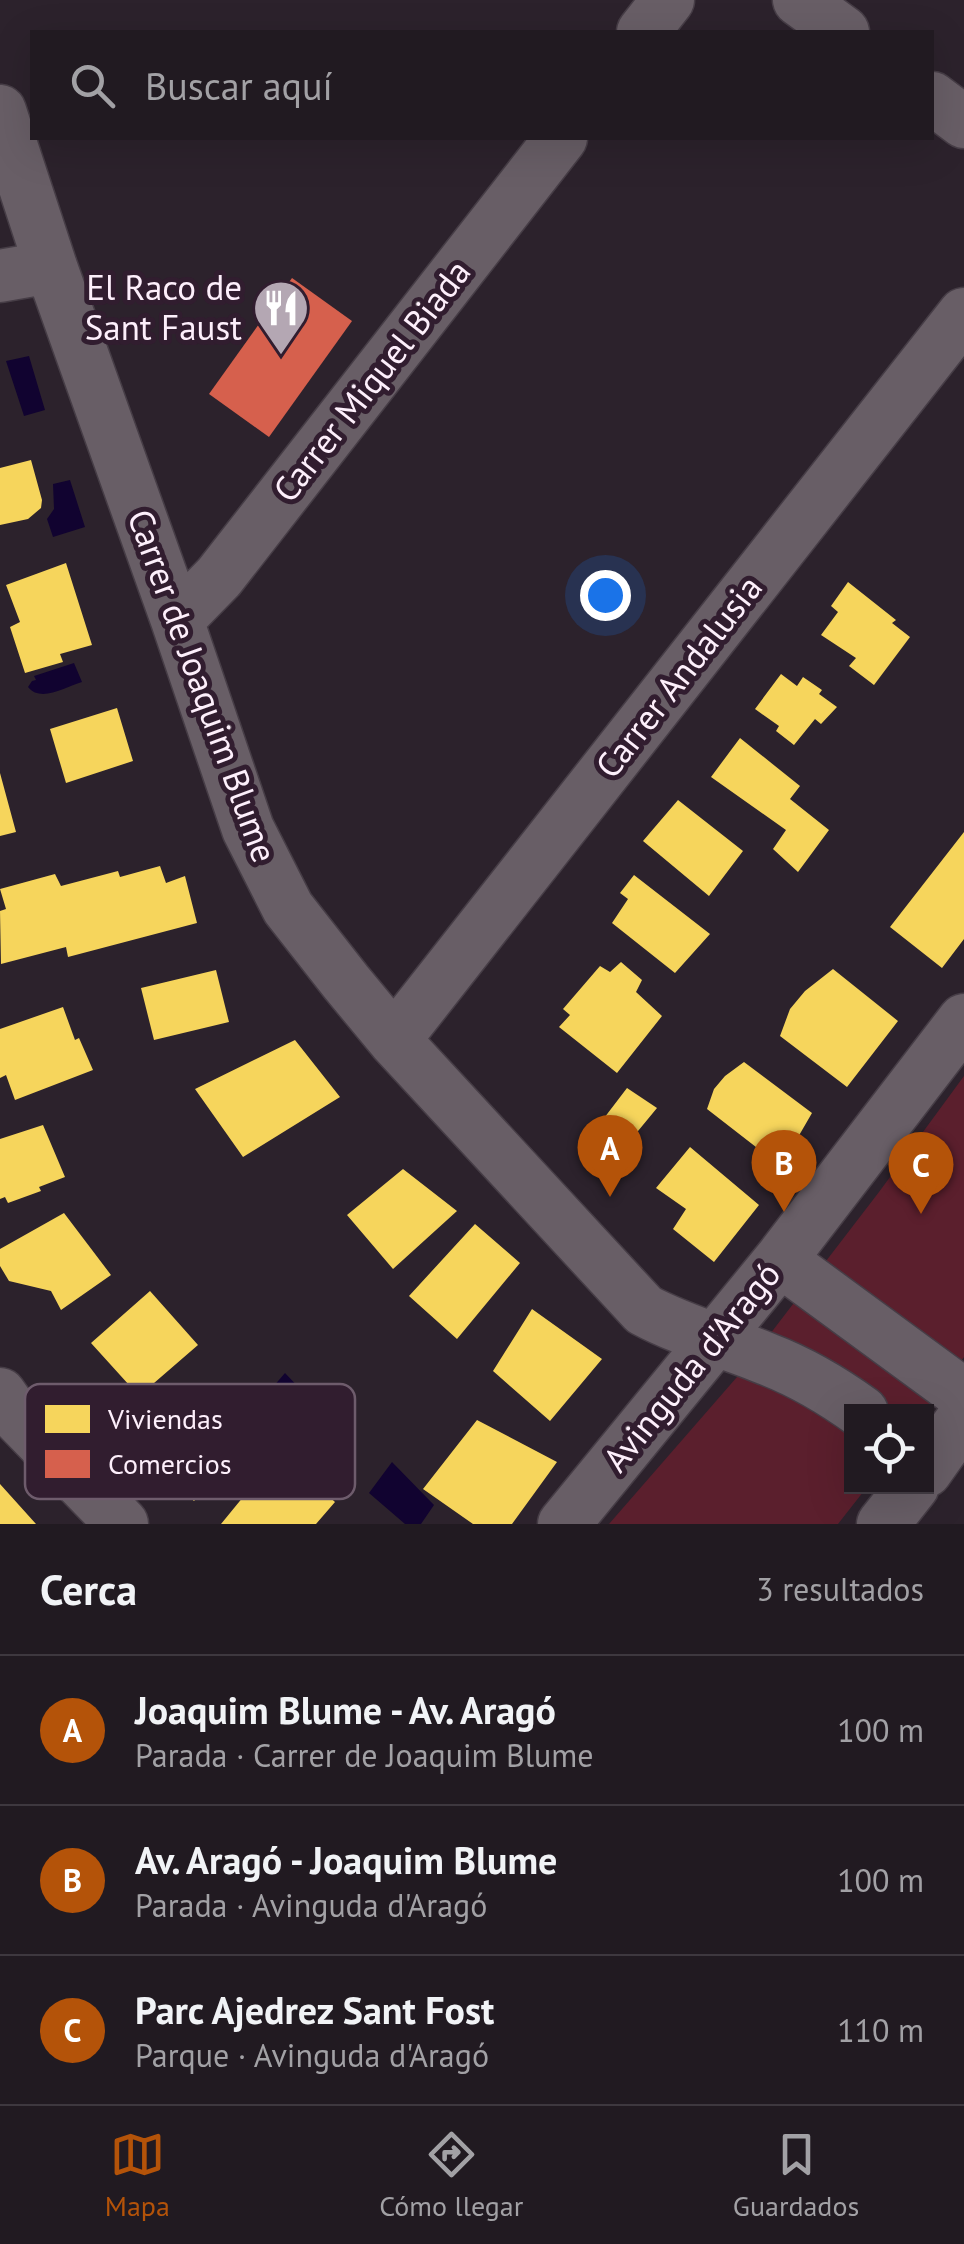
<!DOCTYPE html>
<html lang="es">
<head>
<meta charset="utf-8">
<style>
	:root { --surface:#211a21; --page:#2d272e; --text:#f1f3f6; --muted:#a2a1a5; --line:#3e383f; --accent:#b45309 }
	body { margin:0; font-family:"PT Sans",sans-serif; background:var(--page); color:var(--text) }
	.controls { position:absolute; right:30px; bottom:30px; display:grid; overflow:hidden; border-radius:0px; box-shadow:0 10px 40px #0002 }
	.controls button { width:90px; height:90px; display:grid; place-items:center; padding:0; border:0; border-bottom:2px solid var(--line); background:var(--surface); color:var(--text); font:50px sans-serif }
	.you { position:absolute; left:605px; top:595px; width:35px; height:35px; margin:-25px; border:8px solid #fff; border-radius:50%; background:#1a73e8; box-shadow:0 0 0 15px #1a73e833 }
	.badge { display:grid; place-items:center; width:65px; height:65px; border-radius:50%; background:var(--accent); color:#fff; font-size:32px; font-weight:700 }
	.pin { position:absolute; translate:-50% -82px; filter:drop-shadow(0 2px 5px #0008) }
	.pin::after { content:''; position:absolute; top:52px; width:35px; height:30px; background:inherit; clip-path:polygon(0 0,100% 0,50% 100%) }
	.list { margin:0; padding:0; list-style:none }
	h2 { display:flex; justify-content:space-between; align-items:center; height:130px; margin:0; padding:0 40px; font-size:42px }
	h2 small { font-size:32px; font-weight:400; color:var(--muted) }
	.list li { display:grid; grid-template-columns:65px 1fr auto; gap:30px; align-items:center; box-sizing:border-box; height:150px; padding:0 40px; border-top:2px solid var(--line) }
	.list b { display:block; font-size:38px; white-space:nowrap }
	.list p { margin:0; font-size:32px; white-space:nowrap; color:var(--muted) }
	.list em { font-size:32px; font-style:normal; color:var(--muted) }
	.icon { flex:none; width:55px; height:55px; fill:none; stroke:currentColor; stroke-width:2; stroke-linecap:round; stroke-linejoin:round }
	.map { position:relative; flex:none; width:964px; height:1524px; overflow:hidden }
	.search { position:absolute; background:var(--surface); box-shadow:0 10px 40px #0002; left:30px; right:30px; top:30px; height:110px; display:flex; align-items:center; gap:25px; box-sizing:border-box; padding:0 35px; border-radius:0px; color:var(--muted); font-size:38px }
	.sheet { height:580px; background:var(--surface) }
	nav { display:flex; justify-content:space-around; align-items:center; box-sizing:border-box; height:140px; border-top:2px solid var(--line); background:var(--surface); font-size:28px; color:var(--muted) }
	nav a { display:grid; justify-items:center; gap:5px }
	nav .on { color:var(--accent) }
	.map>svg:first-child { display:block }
	.green { fill:#5b1f2d }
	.water { fill:#110330 }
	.homes { fill:#f6d55c }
	.shops { fill:#d6604d }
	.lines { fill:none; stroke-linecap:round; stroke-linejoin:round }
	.minor-casing { stroke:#463d46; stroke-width:55 }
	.minor { stroke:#685e66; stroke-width:52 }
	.labels { text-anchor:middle; stroke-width:10; stroke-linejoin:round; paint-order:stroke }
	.poi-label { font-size:35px; fill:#fdeffb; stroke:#311d2f; text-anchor:end }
	.street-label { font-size:35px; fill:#fdeffb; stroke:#311d2f }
	.key { fill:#311d2f; stroke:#6e5c6c; stroke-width:2.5 }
	.key-label { font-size:28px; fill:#fdeffb }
</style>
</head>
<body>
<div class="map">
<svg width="964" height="1524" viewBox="0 0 964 1524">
	<rect width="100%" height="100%" fill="#2c222c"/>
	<path class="green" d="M964,1076V1357L924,1411L852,1412V1486L867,1487L838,1524H609L737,1377L879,1192Z"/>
	<path class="water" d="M29,356L45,410L24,416L6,361Z
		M70,480L85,527L53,537L47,519L54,509L53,484Z
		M74,663L82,682C65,687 41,703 28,687L32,681L36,680L34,676Z
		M285,1373L304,1393L269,1426L254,1409Z
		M392,1462L434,1505L421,1524H405L369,1493Z"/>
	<path class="homes" d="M31,460L42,500L41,508L28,519L0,525V468Z
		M66,563L92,645L60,654L63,662L25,673L10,627L20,622L6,585Z
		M848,582L896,620L892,623L910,637L874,685L849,666L856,658L821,635L838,612L831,606Z
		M781,674L797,686L803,677L822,690L819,694L837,707L821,724L815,719L794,745L776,731L779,726L755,709Z
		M117,708L133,761L66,783L50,729Z
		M740,738L800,786L790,799L829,830L798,872L773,849L786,830L711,777Z
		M0,773L16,832L0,836Z
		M678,800L743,851L709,896L643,841Z
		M964,832V939L942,968L890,927Z
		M160,866L166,883L185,876L197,923L68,957L66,947L1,964L0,911L6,909L0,889L55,874L61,886L118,871L120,877Z
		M634,875L710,934L675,973L612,923L628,899L620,893Z
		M621,962L642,980L636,992L662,1016L617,1073L559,1027L570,1015L563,1009L600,966L610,972Z
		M833,969L898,1021L847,1087L780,1036L790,1009L805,991Z
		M216,970L229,1022L154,1040L141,988Z
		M63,1007L75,1040L79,1038L93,1070L15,1100L6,1075L0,1078V1029Z
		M295,1040L340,1097L243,1157L195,1089Z
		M744,1062L812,1113L790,1151L774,1161L707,1109L714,1089L725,1076Z
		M627,1088L657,1108L624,1148L598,1126Z
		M43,1125L65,1177L39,1187L41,1191L8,1203L5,1197L0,1199V1139Z
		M690,1147L759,1205L714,1262L673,1229L686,1209L656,1188Z
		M403,1169L457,1211L393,1269L347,1215Z
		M64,1213L111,1275L61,1310L51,1291L9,1281L0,1266V1249Z
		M475,1224L520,1263L457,1339L409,1296Z
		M150,1291L198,1345L139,1396L91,1343Z
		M532,1309L602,1359L550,1421L493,1371Z
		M187,1399L239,1450L194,1501L141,1450Z
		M477,1420L557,1462L512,1524H473L423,1489Z
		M280,1452L335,1502L316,1524H221Z
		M0,1484L36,1524H0Z"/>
	<path class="shops" d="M292,278L352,321L269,437L209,394Z"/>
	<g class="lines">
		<g class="minor-casing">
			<path id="minor" d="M799,0L843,32
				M643,32L668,0
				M932,98L964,122
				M0,111L51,267L177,620L248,829L288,908L346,982L394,1040L644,1310C683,1331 726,1342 767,1359C801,1372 833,1391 862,1412
				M0,276L51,267
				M177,620L219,577L561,138
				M394,1040L964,314
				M780,1260L964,1395
				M0,1394L12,1411L122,1524
				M926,1471L964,1417
				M564,1524L780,1260L964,1020
				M883,1524L913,1486"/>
		</g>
		<use href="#minor" class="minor"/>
	</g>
	<defs>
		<g id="restaurant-pin" transform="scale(2.875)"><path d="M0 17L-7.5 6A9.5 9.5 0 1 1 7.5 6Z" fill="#b4a7b3" stroke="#311d2f"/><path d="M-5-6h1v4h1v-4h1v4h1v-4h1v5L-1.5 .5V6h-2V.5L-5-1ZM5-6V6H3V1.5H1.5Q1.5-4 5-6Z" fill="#fff"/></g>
	</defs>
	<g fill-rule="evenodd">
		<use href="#restaurant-pin" x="281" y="308"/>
	</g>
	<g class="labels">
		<g class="poi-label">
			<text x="242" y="300">El Raco de<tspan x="242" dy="40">Sant Faust</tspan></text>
		</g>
		<g class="street-label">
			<text transform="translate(372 381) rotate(-52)" y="12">Carrer Miquel Biada</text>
			<text transform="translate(679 677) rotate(-52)" y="12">Carrer Andalusia</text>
			<text transform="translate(202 686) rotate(70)" y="12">Carrer de Joaquim Blume</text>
			<text transform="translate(692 1367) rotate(-51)" y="12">Avinguda d'Aragó</text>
		</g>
	</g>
	<rect x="25" y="1384" width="330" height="115" rx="15" class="key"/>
	<rect x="45" y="1405" width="45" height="28" fill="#f6d55c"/>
	<rect x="45" y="1450" width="45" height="28" fill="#d6604d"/>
	<g class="key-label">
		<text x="108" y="1429">Viviendas</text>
		<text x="108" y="1474">Comercios</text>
	</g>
</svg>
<div class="controls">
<button><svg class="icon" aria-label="locate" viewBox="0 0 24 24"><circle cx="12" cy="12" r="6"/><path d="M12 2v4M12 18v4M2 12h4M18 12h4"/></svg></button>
</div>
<div class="you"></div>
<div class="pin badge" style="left:610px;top:1197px">A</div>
<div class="pin badge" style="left:784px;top:1212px">B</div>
<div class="pin badge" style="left:921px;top:1214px">C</div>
<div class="search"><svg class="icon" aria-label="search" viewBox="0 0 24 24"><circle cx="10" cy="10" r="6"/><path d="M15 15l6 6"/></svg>Buscar aquí</div>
</div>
<section class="sheet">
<h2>Cerca<small>3 resultados</small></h2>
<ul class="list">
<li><span class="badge">A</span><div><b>Joaquim Blume - Av. Aragó</b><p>Parada · Carrer de Joaquim Blume</p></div><em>100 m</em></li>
<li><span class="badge">B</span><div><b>Av. Aragó - Joaquim Blume</b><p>Parada · Avinguda d'Aragó</p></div><em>100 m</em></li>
<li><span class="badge">C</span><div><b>Parc Ajedrez Sant Fost</b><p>Parque · Avinguda d'Aragó</p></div><em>110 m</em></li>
</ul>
</section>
<nav>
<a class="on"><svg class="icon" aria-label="map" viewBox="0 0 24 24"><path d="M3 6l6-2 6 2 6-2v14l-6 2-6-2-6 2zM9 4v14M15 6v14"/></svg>Mapa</a>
<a><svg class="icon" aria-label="directions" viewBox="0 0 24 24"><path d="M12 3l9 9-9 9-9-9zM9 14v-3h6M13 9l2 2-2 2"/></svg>Cómo llegar</a>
<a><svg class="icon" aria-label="saved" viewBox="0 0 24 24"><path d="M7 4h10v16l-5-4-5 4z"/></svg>Guardados</a>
</nav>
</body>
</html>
